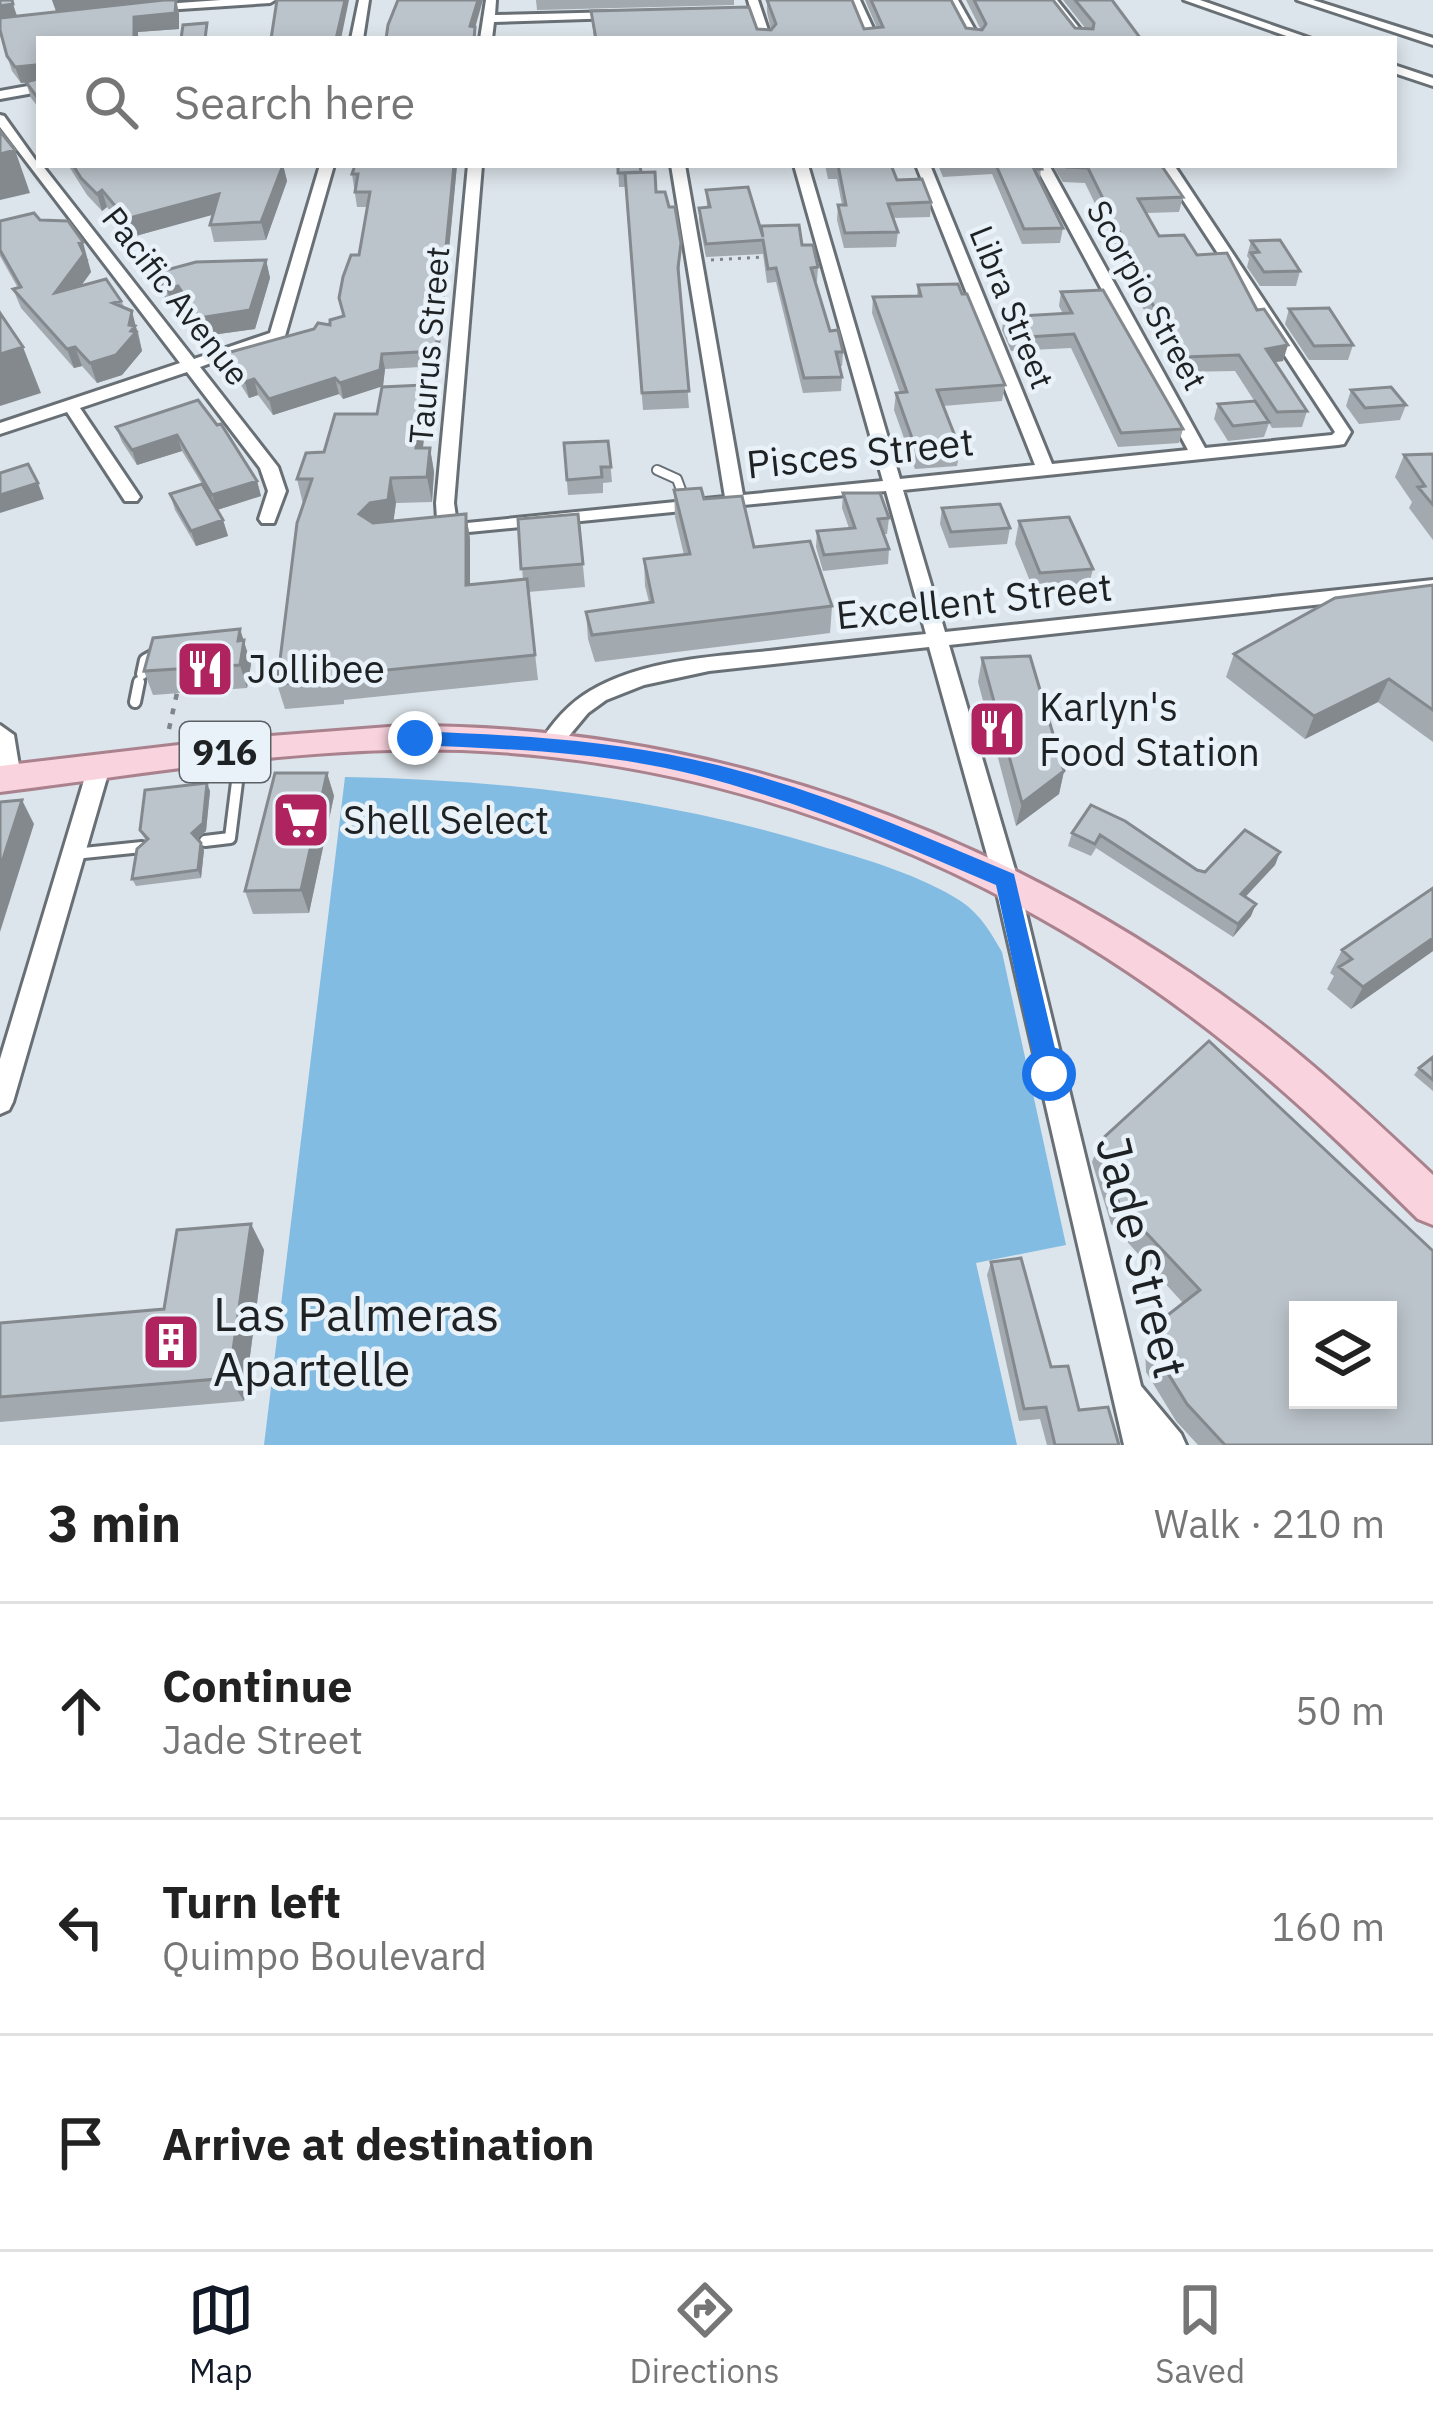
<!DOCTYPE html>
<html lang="en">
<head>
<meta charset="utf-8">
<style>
	:root { --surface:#fff; --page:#f2f2f2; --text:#222; --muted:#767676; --line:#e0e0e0; --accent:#111827 }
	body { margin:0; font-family:"IBM Plex Sans",sans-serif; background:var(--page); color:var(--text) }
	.controls { position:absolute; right:36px; bottom:36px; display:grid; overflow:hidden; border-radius:0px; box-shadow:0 6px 18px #0003 }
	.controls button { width:108px; height:108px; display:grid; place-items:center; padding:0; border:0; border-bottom:3px solid var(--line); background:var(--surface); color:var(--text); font:60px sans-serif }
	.stop { position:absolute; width:36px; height:36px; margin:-27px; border:9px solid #1a73e8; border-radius:50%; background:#fff }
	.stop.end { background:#1a73e8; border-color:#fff; box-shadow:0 3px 12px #0008 }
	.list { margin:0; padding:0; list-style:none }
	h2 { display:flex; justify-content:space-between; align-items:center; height:156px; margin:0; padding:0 48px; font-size:51px }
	h2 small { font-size:39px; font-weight:400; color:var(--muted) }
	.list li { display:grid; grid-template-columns:78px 1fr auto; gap:36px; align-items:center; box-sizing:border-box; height:216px; padding:0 48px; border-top:3px solid var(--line) }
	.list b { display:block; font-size:45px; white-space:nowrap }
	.list p { margin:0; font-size:39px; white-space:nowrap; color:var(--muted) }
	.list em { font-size:39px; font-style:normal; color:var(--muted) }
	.icon { flex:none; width:66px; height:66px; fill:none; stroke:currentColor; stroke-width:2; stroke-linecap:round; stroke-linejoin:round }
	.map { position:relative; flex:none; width:1433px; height:1445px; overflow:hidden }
	.search { position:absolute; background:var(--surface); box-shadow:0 6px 18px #0003; left:36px; right:36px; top:36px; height:132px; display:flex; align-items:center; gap:30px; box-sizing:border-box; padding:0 42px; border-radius:0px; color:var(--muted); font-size:45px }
	.sheet { height:804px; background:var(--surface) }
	nav { display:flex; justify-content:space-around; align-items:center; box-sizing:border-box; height:168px; border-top:3px solid var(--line); background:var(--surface); font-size:33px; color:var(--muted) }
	nav a { display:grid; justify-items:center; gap:6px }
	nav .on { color:var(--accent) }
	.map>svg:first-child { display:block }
	.forest { fill:#83bce3 }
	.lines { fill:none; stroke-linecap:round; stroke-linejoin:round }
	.service-far1-casing { stroke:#687076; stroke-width:12 }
	.service-casing { stroke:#687076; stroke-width:16 }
	.minor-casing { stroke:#687076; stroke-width:6 }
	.tertiary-casing { stroke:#687076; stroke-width:6 }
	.primary-casing { stroke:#aa828e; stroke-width:6 }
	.path-far1 { stroke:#7f8589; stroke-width:3; stroke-dasharray:3 6; stroke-linecap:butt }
	.path { stroke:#7f8589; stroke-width:4.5; stroke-dasharray:6 9; stroke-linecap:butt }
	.service-far1 { stroke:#fff; stroke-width:8 }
	.service { stroke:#fff; stroke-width:10 }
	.minor { fill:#fff; fill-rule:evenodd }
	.tertiary { fill:#fff; fill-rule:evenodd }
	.primary { fill:#f9d3dd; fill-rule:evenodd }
	.wall { fill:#a2a9af }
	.shaded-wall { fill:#84898e }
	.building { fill:#bcc4cb; stroke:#84898e; stroke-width:3; fill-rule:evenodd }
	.route { fill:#1a73e8 }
	.labels { text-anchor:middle; stroke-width:9; stroke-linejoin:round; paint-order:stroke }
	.far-street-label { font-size:33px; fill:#1e2224; stroke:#e9f2f8 }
	.shield { fill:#e9f2f8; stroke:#5b6064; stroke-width:3 }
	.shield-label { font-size:36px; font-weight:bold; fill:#1e2224 }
	.street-label { font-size:39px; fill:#1e2224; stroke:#e9f2f8 }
	.poi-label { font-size:39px; fill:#1e2224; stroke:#e9f2f8; text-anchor:start }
	.near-street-label { font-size:48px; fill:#1e2224; stroke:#e9f2f8 }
	.near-poi-label { font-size:48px; fill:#1e2224; stroke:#e9f2f8; text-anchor:start }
</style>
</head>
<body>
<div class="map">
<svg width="1433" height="1445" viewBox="0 0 1433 1445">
	<rect width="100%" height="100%" fill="#dce5eb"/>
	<path class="forest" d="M345,777C507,780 662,798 817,845C865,859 921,875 962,902C981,915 991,933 1002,952L1066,1245L976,1263L1017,1445H264Z"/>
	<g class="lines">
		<g class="service-far1-casing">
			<path id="service-far1" d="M657,470L677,479L684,498"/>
		</g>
		<g class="service-casing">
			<path id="service" d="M142,674L145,660L161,651
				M135,702L139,682
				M205,841L230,838L241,750
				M74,854L142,847"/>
		</g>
		<g class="minor-casing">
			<path id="minor" d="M221,0H275L270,3L150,11L144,8L150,5Z
				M359,0H369L363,39H351Z
				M486,0H496L495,15L618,12L624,15L618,18L494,22L492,39H480Z
				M748,0H758L771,39H759Z
				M850,0H860L878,39H866Z
				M948,0H958L980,39H968Z
				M1046,0H1057L1088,39H1076Z
				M1184,0H1200L1312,39H1295Z
				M1297,0H1313L1433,38V45Z
				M1394,65L1433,78V86L1394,73Z
				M39,84V92L0,99V91Z
				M0,115L4,116L39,165H42L194,359L270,333L320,165H334L285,336L200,367L278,467L286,491L274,523H262L259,519L268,491L260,468L187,372L80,408L140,497L137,501H125L67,412L0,434V423L180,363L0,127Z
				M468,165H482L454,503L457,524L725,497L671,165H685L743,495L883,481L794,165H808L900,479L1035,465L916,165H930L1052,464L1188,450L1035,165H1049L1205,448L1332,435L1335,432L1160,165H1174L1351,432L1344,444L1338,445L903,490L945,632L1433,580V592L949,645L1018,880L1141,1386L1181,1434L1186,1445H1124L994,880L929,647L709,671L644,685L606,700L588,713L558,749H542L539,744C552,723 568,704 590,691C642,660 710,657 769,651C821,645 873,639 926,634L886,491L438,535L436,503Z
				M99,759L107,761L110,767L13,1102L9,1110L0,1114V1059L88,767L91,761Z"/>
		</g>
		<g class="tertiary-casing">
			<path id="tertiary" d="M0,725L14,735L21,778L17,785L0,786Z"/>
		</g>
		<g class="primary-casing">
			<path id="primary" d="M402,726C709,724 1002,831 1248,1014C1314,1063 1373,1119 1433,1175V1225L1418,1219C1361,1163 1305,1108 1244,1058C1023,876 749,761 462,750C308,745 152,773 0,792V766L230,739Z"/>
		</g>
		<path class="path-far1" d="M711,260L765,257"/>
		<path class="path" d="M169,729L177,693"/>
		<use href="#service-far1" class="service-far1"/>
		<use href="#service" class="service"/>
		<use href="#minor" class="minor"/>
		<use href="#tertiary" class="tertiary"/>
		<use href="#primary" class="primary"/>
	</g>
	<path class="wall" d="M52,0H176L179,14V29L39,39V108L31,98L26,82L21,83L12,71L7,56L56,11Z
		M536,0H734V5L537,10Z
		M767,0L864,29L877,28L865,0H951L966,28L981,30L966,0H1053L1075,28L1086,29L1063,0H1112L1141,39H594L591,11L771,30L767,12Z
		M68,165H283L287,181L266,240L214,242L210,225L213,214L132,237L107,207L102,211L87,195Z
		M457,165L438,366L385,369L383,386L343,399L339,394L273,415L258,395L249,398L231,369L227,353L330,325L343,316L359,255L367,207H357L352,174Z
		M618,165L641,173L669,207L681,243L679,279L689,408L643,410L625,187H619Z
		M825,165H891L897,180L931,202L930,217L893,218L898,232L896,247L844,248L837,220L838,205H842L837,179H828Z
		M938,165H1041L1040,181L1063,228L1060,243L1022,244L992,174L943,177Z
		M1052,165H1161L1183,197L1179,212L1146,213L1159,236L1197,255L1283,361L1275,362L1307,411L1302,427L1272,428L1269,423L1264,437L1228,441L1214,419L1218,404L1255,402L1235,371L1180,372L1133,291L1134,284L1085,183L1063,182Z
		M706,190L761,230L802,245L818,267L817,281H815L830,331L843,352L842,366H840L842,377L841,391L803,393L776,282L767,283L763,254L706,257L699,221V208L707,207Z
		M40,220L89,260L87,261L91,272L81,286L121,301L138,331L142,351L122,375L97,383L82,366L74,368L21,308L13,289L18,288L0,256V221Z
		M1251,241L1300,271L1296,286H1260L1247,267L1249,259L1247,256Z
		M266,260L270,278L255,329L204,336L184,304L172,307L160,291L155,273Z
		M918,285L962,294L1005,385L1002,401L943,406L960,449L957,466L915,469L894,410L896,393H900L872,313L873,297L917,296Z
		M1061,292L1183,429L1179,443L1118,447L1071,348L1011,351L1002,330L1004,317L1063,314L1059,306Z
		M1289,309L1353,345L1348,360H1309L1285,324Z
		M423,385L427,410L423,448H430L434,472L432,502L396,503L393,521L466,514L470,539V585L523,580L518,519L578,514L585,587L528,592L538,680L344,700V704L285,709L277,684L303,504L297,479L324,452Z
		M1351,390L1406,405L1400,420L1359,424L1346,406Z
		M198,400L257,481L261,496L217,510L223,520L228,536L196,546L175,510L170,494L202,484L182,451L137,465L122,442L116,427Z
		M608,441L612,482L603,483V493L568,495L564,443Z
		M1433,454V540L1409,508L1412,502L1395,477L1404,455Z
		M674,490L704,499L754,547L832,606L830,633L595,662L588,639L586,612L649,602L645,586L644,559L684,555L675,517Z
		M843,493L889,518L887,534H884L889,549L888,564L823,571L816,547L817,531L849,528L842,508Z
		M942,508L1010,528L1007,544L949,548L940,524Z
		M1019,521L1093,569L1087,592L1036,596L1015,544Z
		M1433,585V742L1378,702L1305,739L1226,677L1234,654Z
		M240,629L251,664L247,688L153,695L144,671Z
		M982,658L1064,771L1059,794L1016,826L978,682Z
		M327,773L334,796L309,913L253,914L245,891Z
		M210,791L206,831L197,839L204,850L201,878L136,886L132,879L146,841L140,830Z
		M1091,805L1197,870L1205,872L1280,852L1275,865L1245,897L1251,916L1233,937L1096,848L1091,856L1068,846L1072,833Z
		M1433,888V951L1351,1009L1327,989L1334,976L1330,973L1342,950Z
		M1433,1057V1091L1414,1075L1419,1068Z
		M1100,1141L1433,1445H1198L1176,1421L1146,1372L1145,1343L1155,1325L1183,1303L1111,1224L1092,1162Z
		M251,1224L264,1250L244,1401L0,1422V1323L164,1309Z
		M991,1262L1051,1367L1079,1410L1119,1445H1047L1040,1419L1019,1421L987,1275Z"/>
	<path class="shaded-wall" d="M52,0H166L56,11Z
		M176,0L179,14V29L138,32V39H134V17Z
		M345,0H349L341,39H336Z
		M478,0H483L475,28L476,39H474L470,26Z
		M13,4L17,16L0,19V6Z
		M37,65L39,81L21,83L15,67Z
		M15,150L30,193L0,200V154Z
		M283,165L287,181L266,240L261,222Z
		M454,165H457L438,366L436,351Z
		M102,190L107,207L102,211L97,194Z
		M219,194L223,212L132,237L126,219Z
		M83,242L91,272L62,312L55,293L79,243Z
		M266,260L270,278L255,329L204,336L199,318Z
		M178,286L184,304L172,307L167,289Z
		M132,311L142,351L122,375L97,383L90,363L129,325Z
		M1288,345L1283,361L1262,364L1266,349Z
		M23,347L41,393L0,406V354Z
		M75,347L82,366L74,368L67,349Z
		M382,354L385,369L383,386L343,399L340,383Z
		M335,378L339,394L273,415L269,399Z
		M254,379L258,395L249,398L245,382Z
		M423,385L427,410L420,473L416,448Z
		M177,435L182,451L137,465L132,450Z
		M430,448L434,472L432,502L427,477Z
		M391,478L396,503L393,525L376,527L359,514Z
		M257,481L261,496L217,510L212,495Z
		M38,483L44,499L0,513V495Z
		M466,514L470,539V610L466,585Z
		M223,520L228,536L196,546L191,531Z
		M240,629L251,664L247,688L240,665L238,641Z
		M1389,679L1378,702L1305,739L1314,716Z
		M1064,771L1059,794L1016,826L1022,803Z
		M327,773L334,796L309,913L301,890Z
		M207,783L210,791L206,831L195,841L192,833Z
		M22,800L34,824L0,932V868Z
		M201,843L204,850L201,878L198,870Z
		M1280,852L1275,865L1236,907L1241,894Z
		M1256,904L1251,916L1233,937L1238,924Z
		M1433,938V951L1351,1009L1363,987Z
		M251,1224L264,1250L244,1401L229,1378Z"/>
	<path class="building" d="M0,0H12L13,4L0,6Z
		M164,0H176L175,13L134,17V39H39V100L26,82L37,79V65L15,67L7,56L0,30V18Z
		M277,0H345L336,39H271Z
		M398,0H478L470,26L475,27L474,39H386L388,25Z
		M767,0H852L864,29L883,27L871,0H951L966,28L982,30L986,24L974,0H1053L1075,28L1093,29L1094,23L1075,0H1112L1141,39H596L591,11L749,7L757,29L771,30L776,24Z
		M207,23L205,39H181L183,25Z
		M0,131L15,150L0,154Z
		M73,165H283L261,222L210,225L219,194L126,219L102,190L97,194L81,178Z
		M355,165H454L436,351L382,354L380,370L340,383L335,378L269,399L254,379L245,382L227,353L314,329L318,323L330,325V320L344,316L339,298L343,277L351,255H359L370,192H355L358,174H352Z
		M618,165H640L641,172L618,173Z
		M838,165H891L897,180L922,179L931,202L888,204L898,232L845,233L838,205H846Z
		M996,165H1041L1042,169H1034L1063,228L1024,229Z
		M1064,165H1161L1183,197L1138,199L1159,236L1184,235L1197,255L1227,253L1257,310L1264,309L1288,345L1266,349L1307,411L1277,412L1239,355L1184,357L1136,276H1141L1088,168L1066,167Z
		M655,172L656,192H665L669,207H675L681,243L678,268L689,391L642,393L625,173Z
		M748,187L763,237L761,226L799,225L802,245H813L818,267L811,268L830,331L838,330L843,352H836L842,377L804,378L776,268L768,269L763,240L706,244L699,208L710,207L706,190Z
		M34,213L40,220L68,221L83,242L79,243L84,254L55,293L106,279L121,301L113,303L132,311L129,325L135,326L131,331L136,332L116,355L90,363L75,347L67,349L13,289L21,287L0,250V221Z
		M1280,240L1300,271L1264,272L1251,253L1259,252L1251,241Z
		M266,260L250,310L199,318L178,286L167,289L155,273L196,262Z
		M958,284L962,294H967L1005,385L937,390L960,449L917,452L896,393L907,392L873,297L921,296L918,285Z
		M1103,290L1183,429L1121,433L1074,334L1013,338L1004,317L1072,313L1061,292Z
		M1329,308L1353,345L1314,346L1289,309Z
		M0,313L23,347L0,354Z
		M423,385L416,448H430L427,477L391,478L388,500L370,503L359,514L373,523L466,514V585L527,579L535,655L337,675V679L277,684L297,523L312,479H297L306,453L324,452L335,414H377L382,387Z
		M1391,387L1406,405L1365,408L1351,390Z
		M198,400L217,425L221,424L257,481L212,495L177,435L132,450L116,427Z
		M1255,401L1269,422L1233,426L1218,404Z
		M608,441L611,467H601L602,477L567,480L564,443Z
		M1433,454V505L1418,487L1425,486L1404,455Z
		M28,464L38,483L0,495V473Z
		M202,484L223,520L191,531L170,494Z
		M701,488L704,499L742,496L754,547L810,541L832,606L592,635L586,612L653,602L644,559L690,554L674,490Z
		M843,493H880L889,518L878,519L889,549L824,555L817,531L855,528Z
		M1000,504L1010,528L951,532L942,508Z
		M578,514L583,564L521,569L518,519Z
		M1069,517L1093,569L1040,573L1019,521Z
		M1433,585V710L1389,679L1314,716L1234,654L1335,598Z
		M240,629L238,641L244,640L240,665L144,671L153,638Z
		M1030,656L1064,771L1022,803L982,658Z
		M275,773H327L301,890L245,891Z
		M207,783L203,823L192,833L201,843L198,870L132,879L137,849L148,839L140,830L145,790Z
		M22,800L0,868V802Z
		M1091,805L1125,821L1197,870L1205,872L1245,830L1280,852L1241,894L1256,904L1238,924L1100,835L1095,844L1072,833Z
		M1433,888V938L1363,987L1339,967L1352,959L1342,950Z
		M1209,1041L1433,1251V1445H1225L1187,1404L1156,1354L1155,1325L1200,1290L1119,1204L1100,1141ZM1298,1310H1388V1400H1298Z
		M1433,1057V1080L1419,1068Z
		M251,1224L229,1378L0,1397V1323L164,1309L177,1230Z
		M1021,1258L1051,1367L1068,1366L1079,1410L1108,1407L1119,1445H1055L1046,1407L1024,1409L991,1262Z"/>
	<path class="route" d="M415,731C508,735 600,739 691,759C803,783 909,830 1014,874L1061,1074L1057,1082L1049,1085L1037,1074L996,885C898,843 801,802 696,775C605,752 509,749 415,745L405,738Z"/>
	<defs>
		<g id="restaurant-square" transform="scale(3)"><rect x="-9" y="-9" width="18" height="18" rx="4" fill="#af235f" stroke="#e9f2f8"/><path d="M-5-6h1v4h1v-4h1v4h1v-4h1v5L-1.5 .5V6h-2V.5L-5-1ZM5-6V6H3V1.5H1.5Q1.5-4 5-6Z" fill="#fff"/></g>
		<g id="supermarket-square" transform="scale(3)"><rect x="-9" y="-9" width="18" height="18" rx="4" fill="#af235f" stroke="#e9f2f8"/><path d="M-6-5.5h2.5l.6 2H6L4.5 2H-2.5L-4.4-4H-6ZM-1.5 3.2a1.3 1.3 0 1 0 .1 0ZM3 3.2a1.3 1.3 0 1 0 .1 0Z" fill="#fff"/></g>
		<g id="building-square" transform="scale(3)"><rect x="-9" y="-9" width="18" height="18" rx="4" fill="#af235f" stroke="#e9f2f8"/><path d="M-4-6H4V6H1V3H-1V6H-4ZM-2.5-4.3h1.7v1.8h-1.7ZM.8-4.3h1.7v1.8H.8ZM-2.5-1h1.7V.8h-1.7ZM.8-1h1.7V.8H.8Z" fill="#fff"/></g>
	</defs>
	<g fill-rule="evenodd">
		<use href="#restaurant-square" x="205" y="669"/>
		<use href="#restaurant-square" x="997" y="729"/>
		<use href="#supermarket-square" x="301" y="820"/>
		<use href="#building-square" x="171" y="1342"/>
	</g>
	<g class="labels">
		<g class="far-street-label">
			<text transform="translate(1147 295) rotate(61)" y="12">Scorpio Street</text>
			<text transform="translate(176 296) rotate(52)" y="12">Pacific Avenue</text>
			<text transform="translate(1012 307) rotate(68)" y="12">Libra Street</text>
			<text transform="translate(429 345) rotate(-85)" y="12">Taurus Street</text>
		</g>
		<rect class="shield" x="180" y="722" width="90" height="60" rx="9"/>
		<g class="shield-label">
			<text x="225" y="765">916</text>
		</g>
		<g class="street-label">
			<text transform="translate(860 453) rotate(-6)" y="14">Pisces Street</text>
			<text transform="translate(974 601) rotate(-6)" y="14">Excellent Street</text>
		</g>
		<g class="poi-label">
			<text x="247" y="683">Jollibee</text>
			<text x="1039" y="721">Karlyn's<tspan x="1039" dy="45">Food Station</tspan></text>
			<text x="343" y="834">Shell Select</text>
		</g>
		<g class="near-street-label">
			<text transform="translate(1142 1257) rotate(76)" y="17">Jade Street</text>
		</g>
		<g class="near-poi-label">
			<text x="213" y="1331">Las Palmeras<tspan x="213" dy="55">Apartelle</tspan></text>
		</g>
	</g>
</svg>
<div class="controls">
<button><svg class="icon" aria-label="layers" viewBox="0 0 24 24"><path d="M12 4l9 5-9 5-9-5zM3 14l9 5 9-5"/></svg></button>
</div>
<div class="stop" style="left:1049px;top:1074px"></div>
<div class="stop end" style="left:415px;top:738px"></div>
<div class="search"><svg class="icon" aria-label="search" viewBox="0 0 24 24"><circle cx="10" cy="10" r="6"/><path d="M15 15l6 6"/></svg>Search here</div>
</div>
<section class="sheet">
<h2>3 min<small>Walk · 210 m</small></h2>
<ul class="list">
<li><svg class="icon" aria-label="ahead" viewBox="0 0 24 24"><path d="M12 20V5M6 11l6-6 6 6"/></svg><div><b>Continue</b><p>Jade Street</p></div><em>50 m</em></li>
<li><svg class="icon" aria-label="left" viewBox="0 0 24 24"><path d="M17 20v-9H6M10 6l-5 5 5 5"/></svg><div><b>Turn left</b><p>Quimpo Boulevard</p></div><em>160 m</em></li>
<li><svg class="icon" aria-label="arrive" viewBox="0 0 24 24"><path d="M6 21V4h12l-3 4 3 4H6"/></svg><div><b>Arrive at destination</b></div></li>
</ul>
</section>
<nav>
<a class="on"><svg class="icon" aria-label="map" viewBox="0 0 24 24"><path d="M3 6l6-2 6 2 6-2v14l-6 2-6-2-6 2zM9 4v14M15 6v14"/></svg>Map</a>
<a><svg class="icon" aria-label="directions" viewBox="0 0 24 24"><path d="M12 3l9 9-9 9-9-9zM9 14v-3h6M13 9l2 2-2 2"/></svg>Directions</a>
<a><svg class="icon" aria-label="saved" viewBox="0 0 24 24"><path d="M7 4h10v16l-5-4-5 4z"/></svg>Saved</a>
</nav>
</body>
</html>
